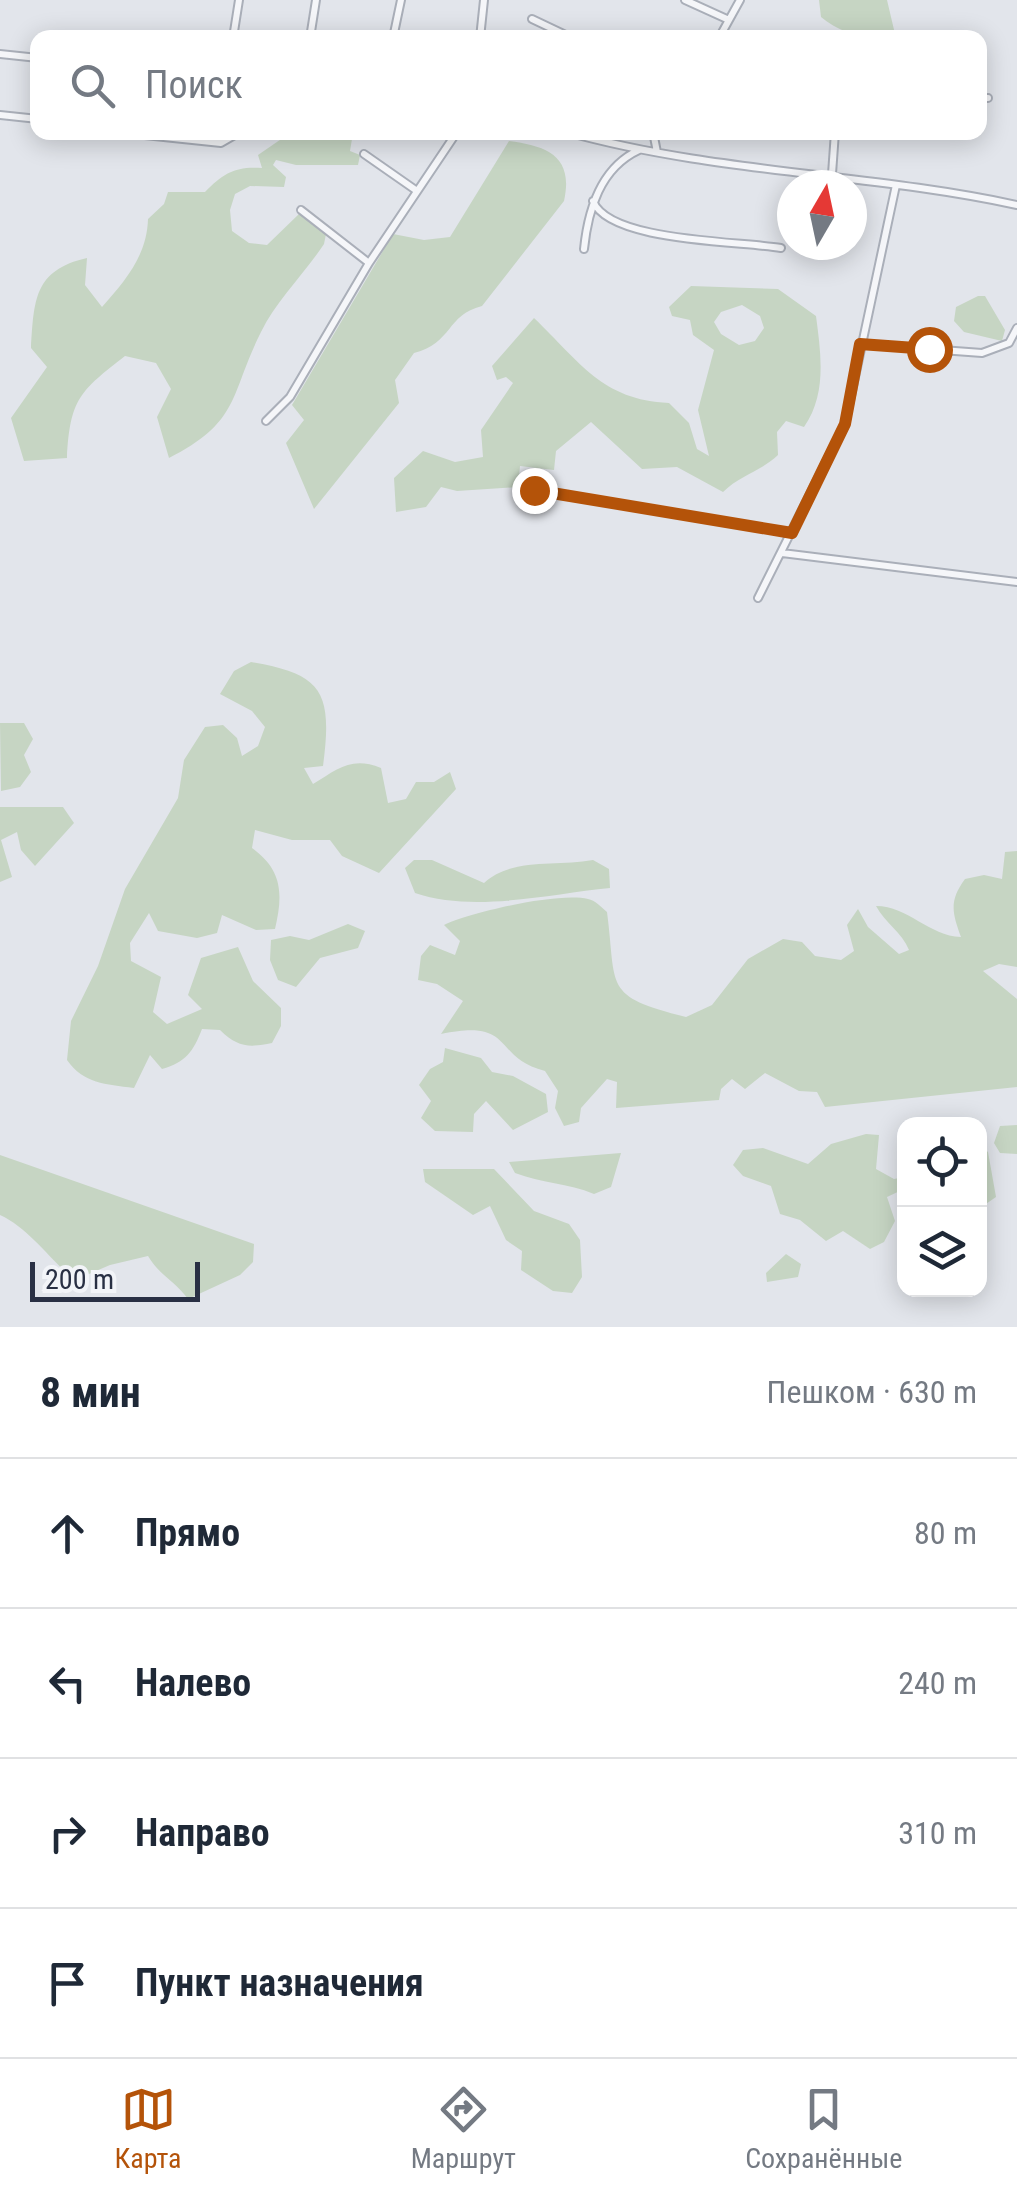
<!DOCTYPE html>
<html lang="ru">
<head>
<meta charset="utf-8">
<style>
	:root { --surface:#fff; --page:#f2f2f3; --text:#1f2937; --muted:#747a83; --line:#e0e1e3; --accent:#b45309 }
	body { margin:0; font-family:"Roboto Condensed",sans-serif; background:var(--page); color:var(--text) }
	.controls { position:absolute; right:30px; bottom:30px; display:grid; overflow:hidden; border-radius:20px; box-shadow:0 5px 25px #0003 }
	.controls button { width:90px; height:90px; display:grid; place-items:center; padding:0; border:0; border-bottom:2px solid var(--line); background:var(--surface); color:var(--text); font:50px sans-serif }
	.compass { position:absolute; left:777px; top:170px; width:90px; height:90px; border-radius:50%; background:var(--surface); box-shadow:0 5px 25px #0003; rotate:9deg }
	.scale { position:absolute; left:30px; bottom:25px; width:170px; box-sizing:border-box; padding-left:10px; border:5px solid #293044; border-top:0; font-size:28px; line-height:35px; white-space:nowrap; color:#293044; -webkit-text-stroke:8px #f2f4f8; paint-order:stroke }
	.stop { position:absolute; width:30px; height:30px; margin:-22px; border:8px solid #b45309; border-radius:50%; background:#fff }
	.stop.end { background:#b45309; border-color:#fff; box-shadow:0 2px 10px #0008 }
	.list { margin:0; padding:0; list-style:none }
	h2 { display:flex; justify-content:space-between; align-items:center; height:130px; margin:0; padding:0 40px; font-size:42px }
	h2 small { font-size:32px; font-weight:400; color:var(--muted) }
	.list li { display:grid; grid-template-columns:65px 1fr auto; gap:30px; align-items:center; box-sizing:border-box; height:150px; padding:0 40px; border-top:2px solid var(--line) }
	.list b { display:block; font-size:38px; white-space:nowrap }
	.list em { font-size:32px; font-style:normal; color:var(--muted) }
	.icon { flex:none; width:55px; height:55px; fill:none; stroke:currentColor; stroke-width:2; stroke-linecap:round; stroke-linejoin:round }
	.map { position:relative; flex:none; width:1017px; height:1327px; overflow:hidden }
	.search { position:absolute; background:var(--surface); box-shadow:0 5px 25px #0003; left:30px; right:30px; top:30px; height:110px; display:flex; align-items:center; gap:25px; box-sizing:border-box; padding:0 35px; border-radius:20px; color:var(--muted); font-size:38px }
	.sheet { height:730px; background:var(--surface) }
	nav { display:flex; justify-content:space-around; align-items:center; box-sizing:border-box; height:140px; border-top:2px solid var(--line); background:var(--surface); font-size:28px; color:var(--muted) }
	nav a { display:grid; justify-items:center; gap:5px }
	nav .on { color:var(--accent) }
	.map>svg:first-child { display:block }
	.green { fill:#c6d5c3; fill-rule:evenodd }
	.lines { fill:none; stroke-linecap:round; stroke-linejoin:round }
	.minor-casing { stroke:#aaafb9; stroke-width:10 }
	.minor { stroke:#f5f6f9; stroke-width:6 }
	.route { stroke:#b45309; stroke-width:12 }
</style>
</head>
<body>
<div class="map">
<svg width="1017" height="1327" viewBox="0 0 1017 1327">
	<rect width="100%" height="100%" fill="#e2e5eb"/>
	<path class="green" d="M819,0H887L895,34C872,44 840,33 821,17Z
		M290,133H353L350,151L360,155L358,165H296L276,160L273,165L286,177L284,187L250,186L235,194L230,210L232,231L249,243L267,245L300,213L326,234L324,244C305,273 276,301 261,332C229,396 241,421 169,458L157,417L171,389L156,363L125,356C80,391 70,399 67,458L24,461L11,418L47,367L31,348C34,300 34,270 87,258L85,285L102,307C126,280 147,255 148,219L164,204L168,192H205C223,173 236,166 262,168L258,155Z
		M509,141C547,146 574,156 564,201L482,306C446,315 453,343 414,353L395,380L399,403L314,509L286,443L304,420L292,405L393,234L424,240L450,237Z
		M691,286L778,289L816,316C821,354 827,394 804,427L786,421L777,432L778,455C760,472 740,475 723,492L677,467L642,469L591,422L556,451L554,470L520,466L518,487L457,491L441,487L426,507L396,512L394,478L423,451L455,462L483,457L481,430L513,383L506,377L497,380L492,366L534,318C580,362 602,400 669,403L689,423L697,449L709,456L698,410L714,350L693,335L690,320L672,316L669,307ZM742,305L760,316L764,328L755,341L739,345L721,334L714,322L721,312Z
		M978,296H985L1005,330L1002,341L964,332L954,321L956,307Z
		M251,662C322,674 333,691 323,766L304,768L313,784C338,769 351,756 381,768L388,803L406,799L416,782H434L450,772L456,789L379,873L342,856L330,840H292L255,830L252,848C283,870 283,895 275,929L256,930L222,915L217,933L197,938L158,931L149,913L130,943L131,961L161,977L153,1012L167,1024L202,1009L188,995L201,958L238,947L253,981L281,1008V1026L272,1043C249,1048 237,1047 220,1030L202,1029C193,1052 186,1062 162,1069L150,1055L134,1088C105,1084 84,1084 67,1060L71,1021L98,966L125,889L178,798L184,760L205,727L223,725L237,738L242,756L258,746L265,727L252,711L220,694L234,671Z
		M0,723H24L33,739L24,755L31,772L20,787L1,791Z
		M0,807H63L74,823L35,866L21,850L17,832L1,840L12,877L0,882Z
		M1017,851V967L999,964L983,971L1017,999V1087L825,1107L817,1092L799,1091L765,1073L745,1089L732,1079L721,1089L719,1100L616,1108L617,1082L607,1079L581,1108L579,1122L564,1126L555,1108L558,1091L545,1071C491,1057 516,1018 441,1034L463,1001L437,984L418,980L421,956L430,945L455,955L460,941L444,925C472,912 558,892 588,899C595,900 601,907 607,912C617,988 602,996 686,1017L712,1005L748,959L783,939L802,942L815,956L841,960L854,951L847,925L858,909L868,927L899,954L909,950C902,932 885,923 876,906C908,906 929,936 961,937C952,912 949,901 965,879L984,875L1002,879L1005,852Z
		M414,860H432L484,883C512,857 556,867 593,860L609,869L610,888C549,894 474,913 415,893L405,868Z
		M348,924L365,931L358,948L320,958L296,987L278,980L270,960L271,940L290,936L309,940Z
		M445,1048L481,1058L492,1072L513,1076L546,1094L548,1112L513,1130L486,1101L474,1114L473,1132L435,1131L421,1118L431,1101L419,1085L430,1069L443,1062Z
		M1017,1125V1154L1000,1153L994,1143L1000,1126Z
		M866,1134L879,1135L876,1169L894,1179L904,1177V1189L887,1197L895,1221L884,1242L870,1249L843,1231L826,1241L800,1220L780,1214L771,1186L743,1176L733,1165L743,1150L763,1148L808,1164L831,1144Z
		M980,1146L988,1152L996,1197L980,1208Z
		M621,1153L611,1187L594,1194C568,1183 541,1183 515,1173L509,1162Z
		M0,1155L254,1244L253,1262L240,1275L188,1299C175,1281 159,1275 148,1256L110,1265L75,1280C49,1259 29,1228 0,1215Z
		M423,1169H494L534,1211L569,1224L580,1240L582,1277L572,1293L553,1291L521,1270L522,1251L506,1240L490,1206L473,1215L425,1182Z
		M786,1254L801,1264L798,1277L767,1282L766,1273Z"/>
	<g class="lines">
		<g class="minor-casing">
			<path id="minor" d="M685,0L729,20
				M532,19L572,38
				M233,38L239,0
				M310,38L316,0
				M393,38L401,0
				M480,38L484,0
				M719,38L740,0
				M0,54L38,58
				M980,98H988
				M0,115L38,119
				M116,132L221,143L240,132
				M567,132C713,173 869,173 1017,205
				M653,132L657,152
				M364,154L417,191
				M832,174L835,132
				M593,201C609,242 739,241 781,248
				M301,210L369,263
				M584,249C588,210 600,168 639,150
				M860,344L982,353L1009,343L1017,328
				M266,421L290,397L369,263L457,132
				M521,488L792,533
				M782,553L1017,582
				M758,598L845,424L896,185"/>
		</g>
		<use href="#minor" class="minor"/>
	</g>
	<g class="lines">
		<path class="route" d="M534,490L792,533L845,424L860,344L929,349"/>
	</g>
</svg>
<div class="controls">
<button><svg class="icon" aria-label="locate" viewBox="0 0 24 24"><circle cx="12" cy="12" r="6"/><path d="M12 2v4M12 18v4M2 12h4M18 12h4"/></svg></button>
<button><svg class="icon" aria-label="layers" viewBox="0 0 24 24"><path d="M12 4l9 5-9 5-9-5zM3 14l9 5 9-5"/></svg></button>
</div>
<svg class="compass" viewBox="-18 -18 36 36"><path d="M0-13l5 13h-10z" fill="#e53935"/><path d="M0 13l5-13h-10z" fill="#747a83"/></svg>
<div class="scale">200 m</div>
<div class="stop" style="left:929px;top:349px"></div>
<div class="stop end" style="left:534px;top:490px"></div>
<div class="search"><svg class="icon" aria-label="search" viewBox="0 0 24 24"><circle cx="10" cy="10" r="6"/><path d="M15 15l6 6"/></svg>Поиск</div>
</div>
<section class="sheet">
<h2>8 мин<small>Пешком · 630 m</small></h2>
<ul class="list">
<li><svg class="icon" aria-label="ahead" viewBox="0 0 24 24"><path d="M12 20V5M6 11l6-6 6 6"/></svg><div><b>Прямо</b></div><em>80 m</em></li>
<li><svg class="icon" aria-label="left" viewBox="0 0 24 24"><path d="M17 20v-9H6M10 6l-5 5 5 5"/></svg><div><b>Налево</b></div><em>240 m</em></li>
<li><svg class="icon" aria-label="right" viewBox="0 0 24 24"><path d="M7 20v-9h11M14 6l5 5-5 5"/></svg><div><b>Направо</b></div><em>310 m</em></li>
<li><svg class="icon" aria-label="arrive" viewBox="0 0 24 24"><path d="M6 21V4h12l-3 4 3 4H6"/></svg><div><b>Пункт назначения</b></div></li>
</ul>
</section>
<nav>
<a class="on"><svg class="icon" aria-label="map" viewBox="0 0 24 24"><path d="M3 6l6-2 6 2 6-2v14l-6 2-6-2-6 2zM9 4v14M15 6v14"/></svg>Карта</a>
<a><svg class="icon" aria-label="directions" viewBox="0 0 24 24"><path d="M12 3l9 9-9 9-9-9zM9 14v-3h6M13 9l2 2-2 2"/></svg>Маршрут</a>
<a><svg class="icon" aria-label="saved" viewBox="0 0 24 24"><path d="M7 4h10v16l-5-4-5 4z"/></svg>Сохранённые</a>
</nav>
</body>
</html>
